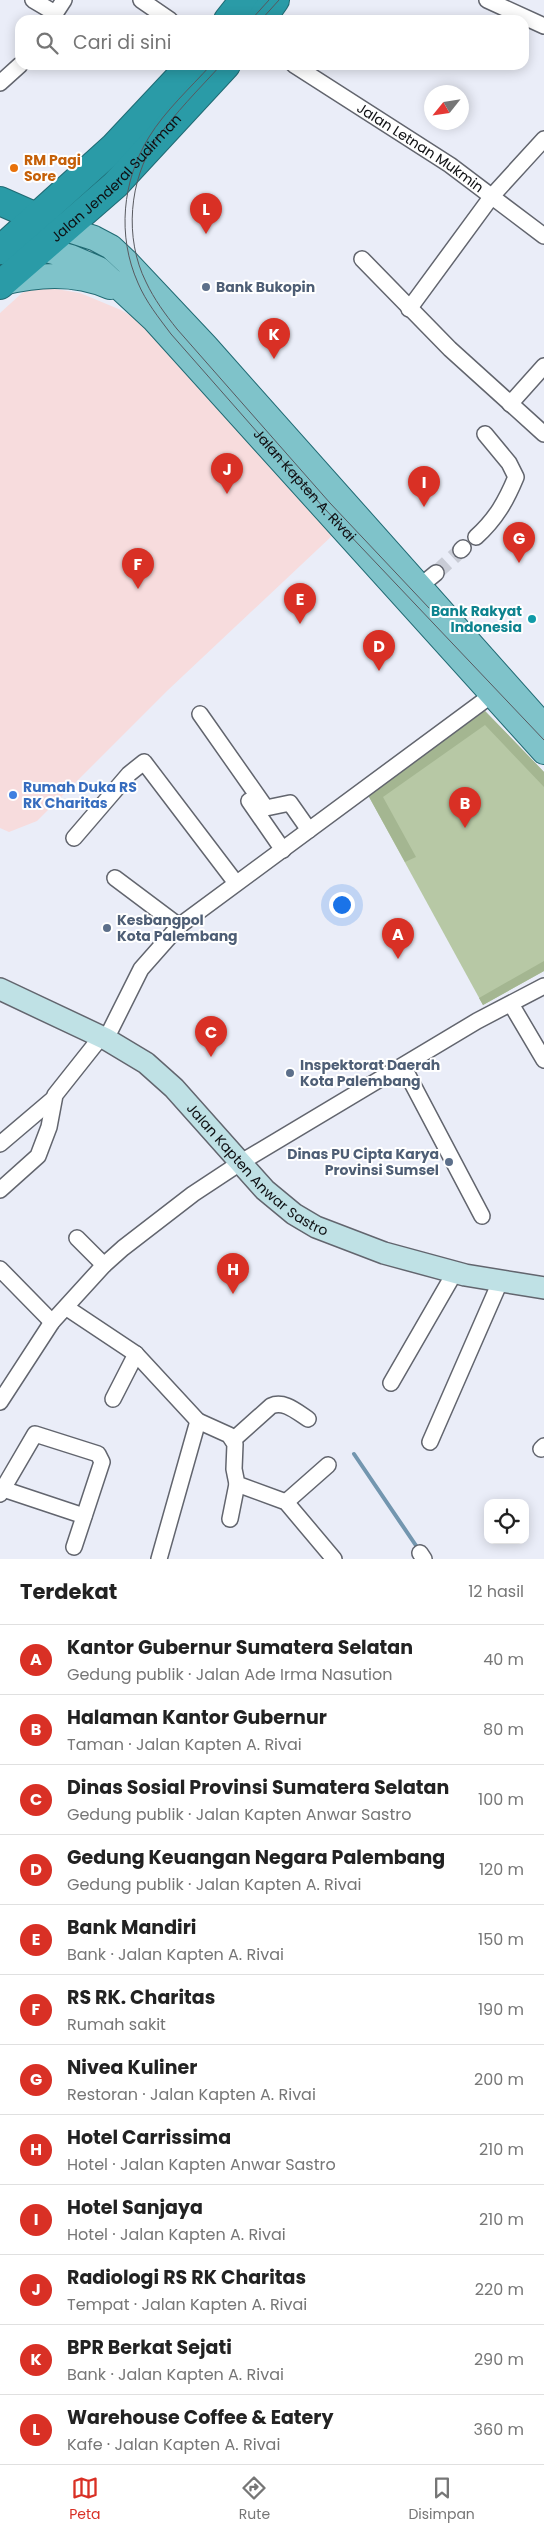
<!DOCTYPE html>
<html lang="id">
<head>
<meta charset="utf-8">
<style>
	:root { --surface:#fff; --page:#f6f6f6; --text:#222; --muted:#767676; --line:#e0e0e0; --accent:#d93025 }
	body { margin:0; font-family:Poppins,sans-serif; background:var(--page); color:var(--text) }
	.controls { position:absolute; right:15px; bottom:15px; display:grid; overflow:hidden; border-radius:10px; box-shadow:0 2px 12px #0003 }
	.controls button { width:45px; height:45px; display:grid; place-items:center; padding:0; border:0; border-bottom:1px solid var(--line); background:var(--surface); color:var(--text); font:25px sans-serif }
	.compass { position:absolute; left:424px; top:85px; width:45px; height:45px; border-radius:50%; background:var(--surface); box-shadow:0 2px 12px #0003; rotate:240deg }
	.you { position:absolute; left:341px; top:904px; width:18px; height:18px; margin:-12px; border:4px solid #fff; border-radius:50%; background:#1a73e8; box-shadow:0 0 0 8px #1a73e833 }
	.badge { display:grid; place-items:center; width:32px; height:32px; border-radius:50%; background:var(--accent); color:#fff; font-size:16px; font-weight:700 }
	.pin { position:absolute; translate:-50% -41px; filter:drop-shadow(0 1px 2px #0008) }
	.pin::after { content:''; position:absolute; top:26px; width:18px; height:15px; background:inherit; clip-path:polygon(0 0,100% 0,50% 100%) }
	.list { margin:0; padding:0; list-style:none }
	h2 { display:flex; justify-content:space-between; align-items:center; height:65px; margin:0; padding:0 20px; font-size:21px }
	h2 small { font-size:16px; font-weight:400; color:var(--muted) }
	.list li { display:grid; grid-template-columns:32px 1fr auto; gap:15px; align-items:center; box-sizing:border-box; height:70px; padding:0 20px; border-top:1px solid var(--line) }
	.list b { display:block; font-size:19px; white-space:nowrap }
	.list p { margin:0; font-size:16px; white-space:nowrap; color:var(--muted) }
	.list em { font-size:16px; font-style:normal; color:var(--muted) }
	.icon { flex:none; width:28px; height:28px; fill:none; stroke:currentColor; stroke-width:2; stroke-linecap:round; stroke-linejoin:round }
	.map { position:relative; flex:none; width:544px; height:1559px; overflow:hidden }
	.search { position:absolute; background:var(--surface); box-shadow:0 2px 12px #0003; left:15px; right:15px; top:15px; height:55px; display:flex; align-items:center; gap:12px; box-sizing:border-box; padding:0 18px; border-radius:15px; color:var(--muted); font-size:19px }
	.sheet { height:905px; background:var(--surface) }
	nav { display:flex; justify-content:space-around; align-items:center; box-sizing:border-box; height:70px; border-top:1px solid var(--line); background:var(--surface); font-size:14px; color:var(--muted) }
	nav a { display:grid; justify-items:center; gap:2px }
	nav .on { color:var(--accent) }
	.map>svg:first-child { display:block }
	.medical { fill:#f7dcdd }
	.green { fill:#b7c8a5 }
	.forest { fill:#a4b691 }
	.lines { fill:none; stroke-linecap:round; stroke-linejoin:round }
	.stream { stroke:#7396af; stroke-width:4 }
	.street-tunnel { stroke:#c9ccd6; stroke-width:15; stroke-dasharray:15 8; stroke-linecap:butt }
	.street-casing { stroke:#62656e; stroke-width:18 }
	.secondary-casing { stroke:#62656e; stroke-width:24 }
	.primary-casing { stroke:#206a73; stroke-width:26 }
	.highway-casing { stroke:#206a73; stroke-width:30 }
	.street { stroke:#fff; stroke-width:15 }
	.secondary { stroke:#bfe1e5; stroke-width:21 }
	.primary { stroke:#7fc3ca; stroke-width:24 }
	.highway { stroke:#2a9ba7; stroke-width:28 }
	.tram { stroke:#58595f; stroke-width:1 }
	.food-dot { fill:#e8710a; stroke:#fff; stroke-width:2 }
	.service-dot { fill:#5c6f8a; stroke:#fff; stroke-width:2 }
	.culture-dot { fill:#0f9aa8; stroke:#fff; stroke-width:2 }
	.shop-dot { fill:#3f7fe0; stroke:#fff; stroke-width:2 }
	.labels { text-anchor:middle; stroke-width:4; stroke-linejoin:round; paint-order:stroke }
	.street-label { font-size:14px; fill:#0e0f12; stroke:#fff }
	.food-label { font-size:14px; font-weight:bold; fill:#c56008; stroke:#fff; text-anchor:start }
	.service-label { font-size:14px; font-weight:bold; fill:#4e5e75; stroke:#fff; text-anchor:start }
	.culture-label { font-size:14px; font-weight:bold; fill:#0d838f; stroke:#fff; text-anchor:end }
	.shop-label { font-size:14px; font-weight:bold; fill:#366cbe; stroke:#fff; text-anchor:start }
</style>
</head>
<body>
<div class="map">
<svg width="544" height="1559" viewBox="0 0 544 1559">
	<rect width="100%" height="100%" fill="#eaedf8"/>
	<path class="medical" d="M44,287L80,293L121,310L138,320L156,336L335,533L168,690L37,821L9,832L0,828V313L22,293L33,288Z"/>
	<path class="green" d="M485,711L544,772V971L483,1005L368,795Z"/>
	<path class="forest" d="M485,711L544,772V787L485,725L383,797L416,857L405,862L368,795Z
		M544,961V971L483,1005L479,998Z"/>
	<g class="lines">
		<path class="stream" d="M354,1454L419,1550"/>
		<path class="street-tunnel" d="M436,573L461,550"/>
		<g class="street-casing">
			<g id="street">
				<path d="M33,0L55,13"/>
				<path d="M141,0L170,20"/>
				<path d="M487,0L544,26"/>
				<path d="M51,20L64,0"/>
				<path id="s1" d="M294,65L450,165L544,236"/>
				<path d="M0,83L20,65"/>
				<path d="M362,259L450,349L544,434"/>
				<path d="M409,309L492,196L544,139"/>
				<path d="M510,404L544,366"/>
				<path d="M476,537C496,519 506,501 516,477L509,463L485,434"/>
				<path d="M461,550L463,548"/>
				<path d="M419,587L436,573"/>
				<path d="M200,714L266,808L290,803L309,830"/>
				<path d="M249,801L283,850"/>
				<path d="M74,838L129,774L144,762L236,883"/>
				<path d="M115,878L179,926"/>
				<path d="M511,1004L544,1060"/>
				<path d="M106,1039L141,969L179,926L493,694"/>
				<path d="M403,1066L482,1216"/>
				<path d="M0,1144L53,1099"/>
				<path d="M0,1190L38,1156L49,1127L55,1095L101,1037"/>
				<path d="M77,1238L104,1265"/>
				<path d="M0,1269L52,1322"/>
				<path d="M67,1308L136,1354L198,1421L229,1435L235,1444L234,1469L237,1484L286,1502L334,1559"/>
				<path d="M391,1383L455,1272"/>
				<path d="M113,1399L136,1354"/>
				<path d="M0,1402L52,1322L104,1265L123,1248L193,1194L243,1161L477,1021L544,986"/>
				<path d="M233,1440L271,1406C284,1400 297,1412 308,1419"/>
				<path d="M430,1442L500,1282"/>
				<path d="M541,1449L544,1446"/>
				<path d="M3,1489L84,1516"/>
				<path d="M0,1494L35,1434L98,1454L102,1462L74,1547"/>
				<path d="M286,1502L328,1465"/>
				<path d="M230,1519L237,1484"/>
				<path d="M420,1553L424,1559"/>
				<path d="M159,1559L198,1421"/>
			</g>
		</g>
		<g class="secondary-casing">
			<g id="secondary">
				<path id="s2" d="M0,989L106,1039L146,1063L174,1088L265,1190L294,1214L316,1227L384,1253L465,1275L544,1288"/>
			</g>
		</g>
		<g class="primary-casing">
			<path id="primary" d="M66,229L94,238L111,247L127,262L206,346L544,726
				M43,249L71,257L99,269L154,320L544,752
				M3,283C38,274 76,272 110,287"/>
		</g>
		<g class="highway-casing">
			<g id="highway">
				<path d="M228,20L244,0"/>
				<path d="M261,20L275,0"/>
				<path d="M0,201L50,223"/>
				<path d="M0,250L113,148L191,65"/>
				<path id="s3" d="M0,285L115,185L226,65"/>
			</g>
		</g>
		<use href="#street" class="street"/>
		<use href="#secondary" class="secondary"/>
		<use href="#primary" class="primary"/>
		<use href="#highway" class="highway"/>
		<g class="tram">
			<path d="M251,20L269,0"/>
			<path d="M261,20L279,0"/>
			<path id="s4" d="M211,65C190,88 165,111 149,137C122,181 117,236 138,283C146,302 159,318 171,334L324,508L544,740"/>
			<path d="M221,65C199,89 175,113 156,140C129,180 124,238 146,282C154,299 165,314 177,329L330,503L429,608"/>
		</g>
	</g>
	<circle class="food-dot" cx="14" cy="168" r="5"/>
	<g class="service-dot">
		<circle cx="206" cy="287" r="5"/>
		<circle cx="107" cy="928" r="5"/>
		<circle cx="290" cy="1073" r="5"/>
		<circle cx="449" cy="1162" r="5"/>
	</g>
	<circle class="culture-dot" cx="532" cy="619" r="5"/>
	<circle class="shop-dot" cx="13" cy="795" r="5"/>
	<g class="labels">
		<g class="street-label">
			<text dy="5" stroke="none"><textPath href="#s1" startOffset="151">Jalan Letnan Mukmin</textPath></text>
			<text dy="5" stroke="none"><textPath href="#s3" startOffset="158">Jalan Jenderal Sudirman</textPath></text>
			<text dy="5" stroke="none"><textPath href="#s4" startOffset="510">Jalan Kapten A. Rivai</textPath></text>
			<text dy="5" stroke="none"><textPath href="#s2" startOffset="319">Jalan Kapten Anwar Sastro</textPath></text>
		</g>
		<g class="food-label">
			<text x="24" y="165">RM Pagi<tspan x="24" dy="16">Sore</tspan></text>
		</g>
		<g class="service-label">
			<text x="216" y="292">Bank Bukopin</text>
			<text x="117" y="925">Kesbangpol<tspan x="117" dy="16">Kota Palembang</tspan></text>
			<text x="300" y="1070">Inspektorat Daerah<tspan x="300" dy="16">Kota Palembang</tspan></text>
			<text x="439" y="1159" text-anchor="end">Dinas PU Cipta Karya<tspan x="439" dy="16">Provinsi Sumsel</tspan></text>
		</g>
		<g class="culture-label">
			<text x="522" y="616">Bank Rakyat<tspan x="522" dy="16">Indonesia</tspan></text>
		</g>
		<g class="shop-label">
			<text x="23" y="792">Rumah Duka RS<tspan x="23" dy="16">RK Charitas</tspan></text>
		</g>
	</g>
</svg>
<div class="controls">
<button><svg class="icon" aria-label="locate" viewBox="0 0 24 24"><circle cx="12" cy="12" r="6"/><path d="M12 2v4M12 18v4M2 12h4M18 12h4"/></svg></button>
</div>
<svg class="compass" viewBox="-18 -18 36 36"><path d="M0-13l5 13h-10z" fill="#e53935"/><path d="M0 13l5-13h-10z" fill="#767676"/></svg>
<div class="you"></div>
<div class="pin badge" style="left:398px;top:959px">A</div>
<div class="pin badge" style="left:465px;top:828px">B</div>
<div class="pin badge" style="left:211px;top:1057px">C</div>
<div class="pin badge" style="left:379px;top:671px">D</div>
<div class="pin badge" style="left:300px;top:624px">E</div>
<div class="pin badge" style="left:138px;top:589px">F</div>
<div class="pin badge" style="left:519px;top:563px">G</div>
<div class="pin badge" style="left:233px;top:1294px">H</div>
<div class="pin badge" style="left:424px;top:507px">I</div>
<div class="pin badge" style="left:227px;top:494px">J</div>
<div class="pin badge" style="left:274px;top:359px">K</div>
<div class="pin badge" style="left:206px;top:234px">L</div>
<div class="search"><svg class="icon" aria-label="search" viewBox="0 0 24 24"><circle cx="10" cy="10" r="6"/><path d="M15 15l6 6"/></svg>Cari di sini</div>
</div>
<section class="sheet">
<h2>Terdekat<small>12 hasil</small></h2>
<ul class="list">
<li><span class="badge">A</span><div><b>Kantor Gubernur Sumatera Selatan</b><p>Gedung publik · Jalan Ade Irma Nasution</p></div><em>40 m</em></li>
<li><span class="badge">B</span><div><b>Halaman Kantor Gubernur</b><p>Taman · Jalan Kapten A. Rivai</p></div><em>80 m</em></li>
<li><span class="badge">C</span><div><b>Dinas Sosial Provinsi Sumatera Selatan</b><p>Gedung publik · Jalan Kapten Anwar Sastro</p></div><em>100 m</em></li>
<li><span class="badge">D</span><div><b>Gedung Keuangan Negara Palembang</b><p>Gedung publik · Jalan Kapten A. Rivai</p></div><em>120 m</em></li>
<li><span class="badge">E</span><div><b>Bank Mandiri</b><p>Bank · Jalan Kapten A. Rivai</p></div><em>150 m</em></li>
<li><span class="badge">F</span><div><b>RS RK. Charitas</b><p>Rumah sakit</p></div><em>190 m</em></li>
<li><span class="badge">G</span><div><b>Nivea Kuliner</b><p>Restoran · Jalan Kapten A. Rivai</p></div><em>200 m</em></li>
<li><span class="badge">H</span><div><b>Hotel Carrissima</b><p>Hotel · Jalan Kapten Anwar Sastro</p></div><em>210 m</em></li>
<li><span class="badge">I</span><div><b>Hotel Sanjaya</b><p>Hotel · Jalan Kapten A. Rivai</p></div><em>210 m</em></li>
<li><span class="badge">J</span><div><b>Radiologi RS RK Charitas</b><p>Tempat · Jalan Kapten A. Rivai</p></div><em>220 m</em></li>
<li><span class="badge">K</span><div><b>BPR Berkat Sejati</b><p>Bank · Jalan Kapten A. Rivai</p></div><em>290 m</em></li>
<li><span class="badge">L</span><div><b>Warehouse Coffee &amp; Eatery</b><p>Kafe · Jalan Kapten A. Rivai</p></div><em>360 m</em></li>
</ul>
</section>
<nav>
<a class="on"><svg class="icon" aria-label="map" viewBox="0 0 24 24"><path d="M3 6l6-2 6 2 6-2v14l-6 2-6-2-6 2zM9 4v14M15 6v14"/></svg>Peta</a>
<a><svg class="icon" aria-label="directions" viewBox="0 0 24 24"><path d="M12 3l9 9-9 9-9-9zM9 14v-3h6M13 9l2 2-2 2"/></svg>Rute</a>
<a><svg class="icon" aria-label="saved" viewBox="0 0 24 24"><path d="M7 4h10v16l-5-4-5 4z"/></svg>Disimpan</a>
</nav>
</body>
</html>
